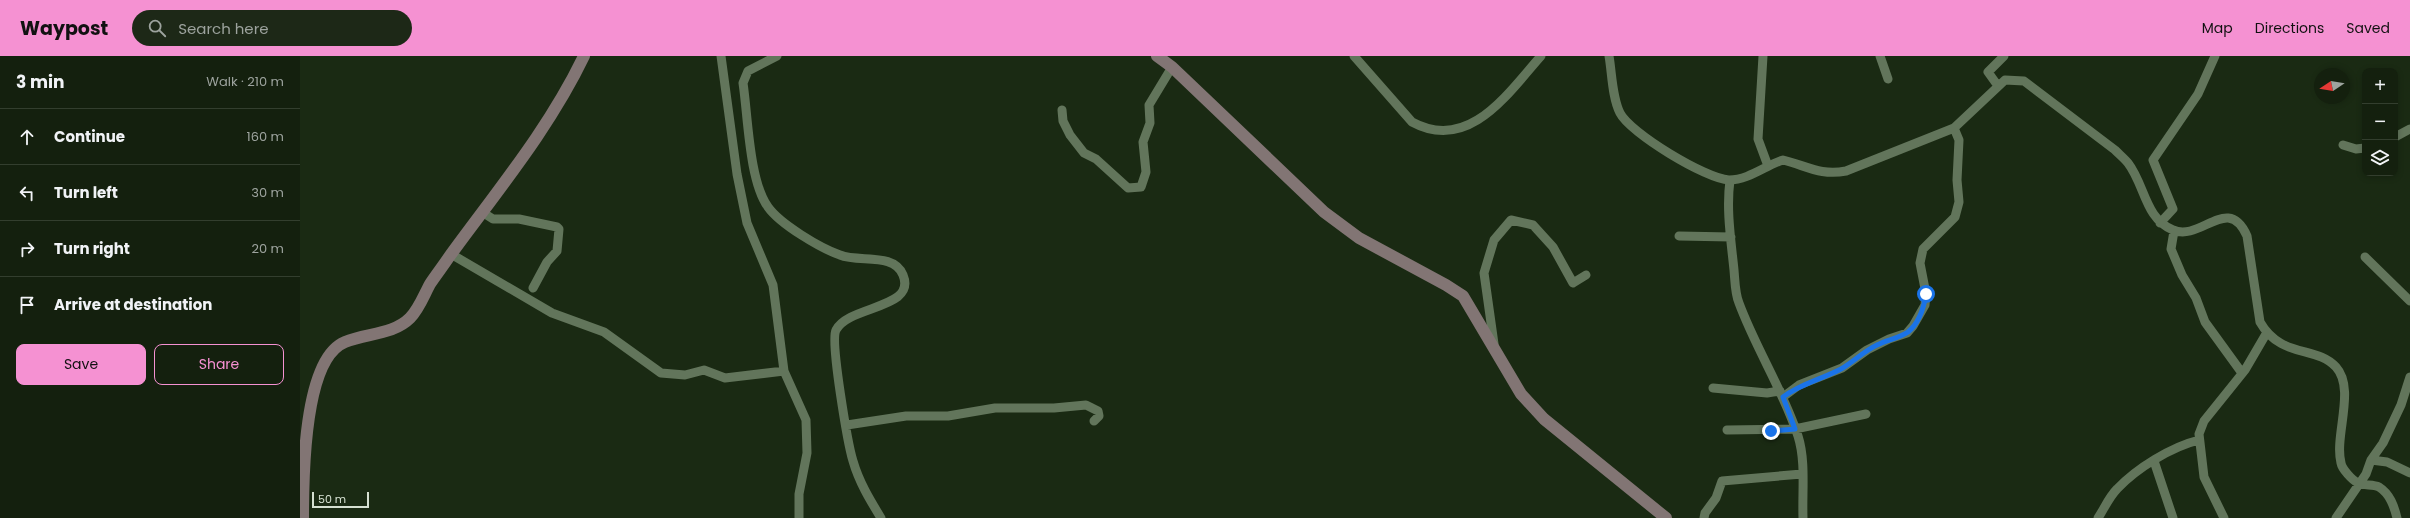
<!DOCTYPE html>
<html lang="en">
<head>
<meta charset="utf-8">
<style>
	:root { --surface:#14200e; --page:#1d2817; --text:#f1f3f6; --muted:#9da39e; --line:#333e2e; --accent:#f591d2 }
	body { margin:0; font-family:Poppins,sans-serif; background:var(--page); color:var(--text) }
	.controls { position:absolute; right:12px; top:12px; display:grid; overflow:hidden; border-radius:8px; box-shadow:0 2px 6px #0003 }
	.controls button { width:36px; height:36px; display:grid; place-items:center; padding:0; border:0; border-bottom:1px solid var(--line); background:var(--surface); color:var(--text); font:20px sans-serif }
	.compass { position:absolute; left:2014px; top:12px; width:36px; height:36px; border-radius:50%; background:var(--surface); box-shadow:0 2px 6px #0003; rotate:258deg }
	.scale { position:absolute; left:12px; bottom:10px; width:57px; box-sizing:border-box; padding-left:4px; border:2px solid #d5e0d1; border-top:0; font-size:11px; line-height:14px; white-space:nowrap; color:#d5e0d1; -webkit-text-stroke:3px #1a2a13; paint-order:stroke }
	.stop { position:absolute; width:12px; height:12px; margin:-9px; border:3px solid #1a73e8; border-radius:50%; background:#fff }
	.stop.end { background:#1a73e8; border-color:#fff; box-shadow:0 1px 4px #0008 }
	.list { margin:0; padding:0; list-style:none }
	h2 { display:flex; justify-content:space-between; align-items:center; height:52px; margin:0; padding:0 16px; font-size:17px }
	h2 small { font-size:13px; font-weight:400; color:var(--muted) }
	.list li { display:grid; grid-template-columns:26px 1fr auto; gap:12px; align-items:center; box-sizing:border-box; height:56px; padding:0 16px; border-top:1px solid var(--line) }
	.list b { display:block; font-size:15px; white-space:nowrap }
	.list em { font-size:13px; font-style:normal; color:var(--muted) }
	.actions { display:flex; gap:8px; padding:12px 16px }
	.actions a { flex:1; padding:9px 0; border:1px solid var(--accent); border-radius:8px; text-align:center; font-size:14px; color:var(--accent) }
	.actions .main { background:var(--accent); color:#111 }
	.icon { flex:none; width:22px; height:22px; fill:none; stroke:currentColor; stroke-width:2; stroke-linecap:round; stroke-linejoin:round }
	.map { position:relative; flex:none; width:2110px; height:462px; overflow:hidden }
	header { display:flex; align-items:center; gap:24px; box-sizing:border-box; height:56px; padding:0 20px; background:var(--accent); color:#111 }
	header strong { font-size:19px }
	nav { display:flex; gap:22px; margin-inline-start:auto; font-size:14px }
	.search { width:280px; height:36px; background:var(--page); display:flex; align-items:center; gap:10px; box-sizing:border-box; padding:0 14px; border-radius:22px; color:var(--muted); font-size:15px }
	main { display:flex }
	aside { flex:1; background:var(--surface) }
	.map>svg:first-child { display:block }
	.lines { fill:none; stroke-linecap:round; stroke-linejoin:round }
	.minor { stroke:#62755b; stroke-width:9 }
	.secondary { stroke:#827574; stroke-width:12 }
	.route { stroke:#1a73e8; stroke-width:5 }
</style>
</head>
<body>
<header>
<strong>Waypost</strong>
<div class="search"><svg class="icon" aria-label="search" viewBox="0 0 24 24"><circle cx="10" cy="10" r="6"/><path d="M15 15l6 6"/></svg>Search here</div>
<nav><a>Map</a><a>Directions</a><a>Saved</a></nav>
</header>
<main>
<aside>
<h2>3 min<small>Walk · 210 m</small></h2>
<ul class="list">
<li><svg class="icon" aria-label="ahead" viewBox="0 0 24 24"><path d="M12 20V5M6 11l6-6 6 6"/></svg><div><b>Continue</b></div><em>160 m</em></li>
<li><svg class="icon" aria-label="left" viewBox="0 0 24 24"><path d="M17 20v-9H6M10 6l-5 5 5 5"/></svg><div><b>Turn left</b></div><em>30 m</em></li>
<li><svg class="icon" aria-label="right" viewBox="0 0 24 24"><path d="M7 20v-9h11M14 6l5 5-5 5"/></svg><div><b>Turn right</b></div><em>20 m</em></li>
<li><svg class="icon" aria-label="arrive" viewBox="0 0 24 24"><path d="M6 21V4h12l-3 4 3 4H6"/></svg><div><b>Arrive at destination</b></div></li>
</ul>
<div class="actions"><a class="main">Save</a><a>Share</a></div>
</aside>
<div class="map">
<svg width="2110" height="462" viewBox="0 0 2110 462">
	<rect width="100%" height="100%" fill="#1a2a13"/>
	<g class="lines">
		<path class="minor" d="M421,0L437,118L447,167L473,229L484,315L506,364L507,397L499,438V462
			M477,0L448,15L443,27C448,60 449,125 468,151C480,168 520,192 540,199C559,207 594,196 603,219C617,253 549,249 536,274C530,285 548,389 553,405C559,426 570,444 581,462
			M1054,0L1112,66C1169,97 1208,37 1241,0
			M1309,0C1312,17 1312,41 1320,57C1330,77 1406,123 1429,124C1449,124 1466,109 1483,104C1507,110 1521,120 1546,115L1654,72L1705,24L1724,25L1815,94C1820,99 1825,103 1828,107C1845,129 1845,163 1873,174C1901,186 1928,137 1947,180L1960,266C1981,303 2016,289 2036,311C2056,333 2034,380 2041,407C2042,413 2052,424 2058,427C2064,430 2073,428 2079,431C2090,438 2094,450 2097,462
			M1463,0L1458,83L1468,110
			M1580,0L1588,23
			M1698,30L1688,16L1704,0
			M762,54L763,65L770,79L784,97L796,103L828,132L841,131L846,116L843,86L850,67L849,49L872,11
			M2095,81L2110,73
			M2043,89L2056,93L2065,92
			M1430,124C1426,154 1431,184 1434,214C1435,225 1435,238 1439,247C1456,293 1483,334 1498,380C1506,405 1502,436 1503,462
			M182,156L193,163H219L257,171L259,173L257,195L247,206L233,232
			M1860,167L1873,153L1853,104L1898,38L1915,0
			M1874,175L1871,193L1882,219L1896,242L1905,266L1942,317
			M1379,180L1431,181
			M151,198L252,257L304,276L361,317L385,319L404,314L425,322L484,315
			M2065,201L2110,245
			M1194,288L1184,217L1194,184L1211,164L1233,169L1253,191L1273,227L1286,219
			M1413,332L1467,337L1480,335
			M1483,341L1499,329L1542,312L1567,294L1589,283L1607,277L1613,270L1625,249L1626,238L1620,207L1623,193L1655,161L1659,146L1657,124L1659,84L1654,72
			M547,369L606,360H648L695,352H754L786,349L798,355L799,360L794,365
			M1427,374L1495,373L1566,358
			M2071,404L2087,406L2110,417
			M1854,405L1873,462
			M1404,462L1405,457L1416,442L1422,425L1502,418
			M1798,462C1804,453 1809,441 1817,433C1837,412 1871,391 1899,384
			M1924,462L1904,421L1899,378L1904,365L1945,314L1966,278
			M2036,462L2066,418L2071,404L2083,387L2101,349L2110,321"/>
		<path class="secondary" d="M857,0L872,11L1024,156L1059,182L1146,229L1163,240L1221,338L1244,363L1366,462
			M3,462C3,423 3,303 45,286C66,277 93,279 110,262C119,253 124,239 130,228C136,219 143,210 149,201C197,135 249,73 284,0"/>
	</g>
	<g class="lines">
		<path class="route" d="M1471,375L1495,373L1483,341C1502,327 1520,324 1541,313C1553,306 1564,295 1577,289C1586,284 1600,282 1608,276C1619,267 1624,251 1626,238"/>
	</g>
</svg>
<div class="controls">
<button>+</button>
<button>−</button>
<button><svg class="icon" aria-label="layers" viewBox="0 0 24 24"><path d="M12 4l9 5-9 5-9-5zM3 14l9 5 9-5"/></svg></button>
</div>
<svg class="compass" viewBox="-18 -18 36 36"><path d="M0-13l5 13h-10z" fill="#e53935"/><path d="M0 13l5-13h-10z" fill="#9da39e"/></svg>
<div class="scale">50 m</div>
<div class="stop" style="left:1626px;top:238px"></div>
<div class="stop end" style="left:1471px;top:375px"></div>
</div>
</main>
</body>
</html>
